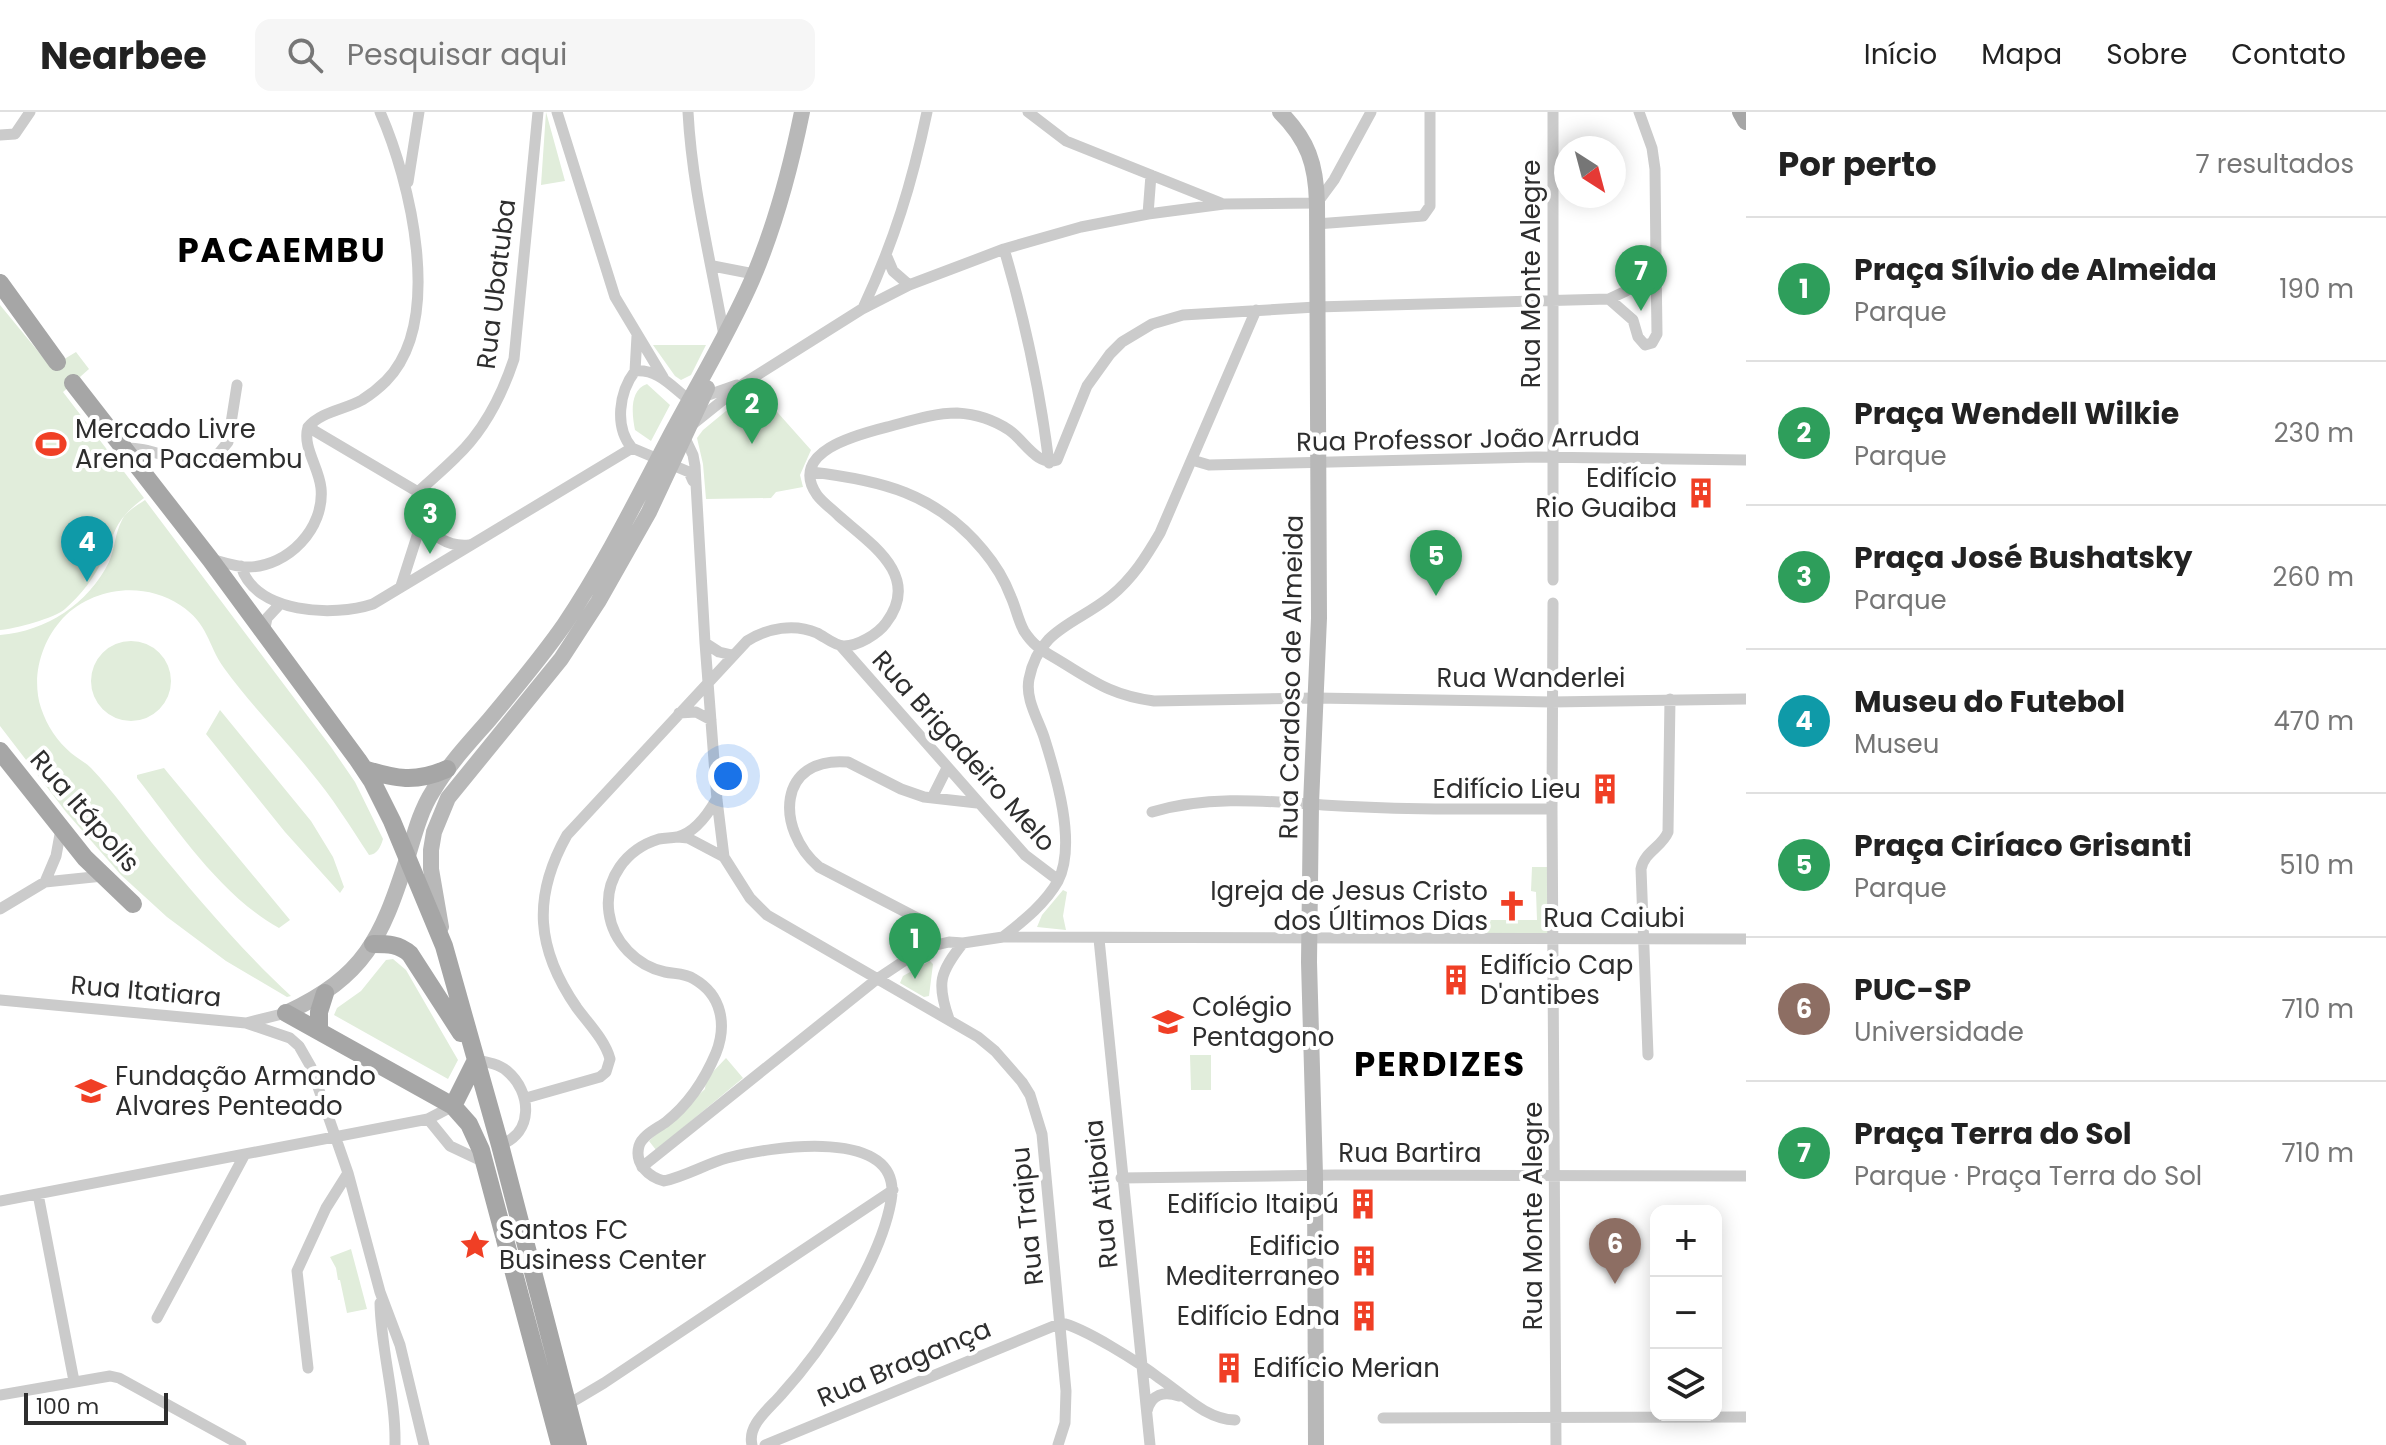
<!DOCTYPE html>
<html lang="pt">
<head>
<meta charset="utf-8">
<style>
	:root { --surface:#fff; --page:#f6f6f6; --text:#222; --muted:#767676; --line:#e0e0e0; --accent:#ea580c }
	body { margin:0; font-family:Poppins,sans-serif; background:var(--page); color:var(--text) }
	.controls { position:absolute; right:24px; bottom:24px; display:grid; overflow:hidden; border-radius:16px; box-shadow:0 4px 20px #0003 }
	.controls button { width:72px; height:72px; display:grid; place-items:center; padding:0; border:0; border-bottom:2px solid var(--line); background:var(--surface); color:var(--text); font:40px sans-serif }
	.compass { position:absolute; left:1554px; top:24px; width:72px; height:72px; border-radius:50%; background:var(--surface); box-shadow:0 4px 20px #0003; rotate:144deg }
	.scale { position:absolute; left:24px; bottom:20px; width:144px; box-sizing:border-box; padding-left:8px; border:4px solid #2e2e2e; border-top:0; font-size:22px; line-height:28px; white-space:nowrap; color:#2e2e2e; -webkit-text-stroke:6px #fff; paint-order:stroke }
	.you { position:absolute; left:728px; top:664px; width:28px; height:28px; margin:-20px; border:6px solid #fff; border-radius:50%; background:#1a73e8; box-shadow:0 0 0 12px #1a73e833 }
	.badge { display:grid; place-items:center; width:52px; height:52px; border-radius:50%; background:var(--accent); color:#fff; font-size:26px; font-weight:700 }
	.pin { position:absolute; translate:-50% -66px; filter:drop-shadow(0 2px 4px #0008) }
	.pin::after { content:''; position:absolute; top:42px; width:28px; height:24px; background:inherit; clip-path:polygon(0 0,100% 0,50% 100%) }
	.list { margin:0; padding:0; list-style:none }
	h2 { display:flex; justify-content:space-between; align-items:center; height:104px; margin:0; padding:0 32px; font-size:34px }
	h2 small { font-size:26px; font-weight:400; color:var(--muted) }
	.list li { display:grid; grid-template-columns:52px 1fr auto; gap:24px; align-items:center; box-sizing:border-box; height:144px; padding:0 32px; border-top:2px solid var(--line) }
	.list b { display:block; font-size:30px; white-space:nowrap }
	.list p { margin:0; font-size:26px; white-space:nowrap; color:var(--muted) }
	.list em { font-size:26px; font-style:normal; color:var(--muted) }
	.icon { flex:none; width:44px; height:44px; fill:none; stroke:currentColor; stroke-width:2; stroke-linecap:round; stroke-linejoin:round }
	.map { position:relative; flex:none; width:1746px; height:1333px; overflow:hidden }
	header { display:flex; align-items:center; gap:48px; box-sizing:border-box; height:112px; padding:0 40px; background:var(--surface); border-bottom:2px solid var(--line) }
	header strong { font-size:38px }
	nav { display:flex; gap:44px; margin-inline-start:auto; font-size:28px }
	.search { width:560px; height:72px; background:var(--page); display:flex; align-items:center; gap:20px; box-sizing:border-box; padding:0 28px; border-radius:16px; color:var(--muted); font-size:30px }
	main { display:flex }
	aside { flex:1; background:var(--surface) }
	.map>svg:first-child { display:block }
	.green { fill:#e1eddb }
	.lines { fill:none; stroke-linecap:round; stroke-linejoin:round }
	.street { stroke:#cbcbcb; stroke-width:11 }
	.secondary { stroke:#b8b8b8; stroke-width:16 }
	.primary { stroke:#a6a6a6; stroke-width:18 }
	.labels { text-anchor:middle; stroke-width:8; stroke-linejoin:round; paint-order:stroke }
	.street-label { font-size:26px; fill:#2e2e2e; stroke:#fff }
	.poi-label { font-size:26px; fill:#2e2e2e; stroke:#fff; text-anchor:start }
	.district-label { font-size:34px; font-weight:bold; letter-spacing:2px; fill:#000; stroke:#fff }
</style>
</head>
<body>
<header>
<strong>Nearbee</strong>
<div class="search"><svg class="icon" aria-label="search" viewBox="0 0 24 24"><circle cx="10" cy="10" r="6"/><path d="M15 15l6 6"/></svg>Pesquisar aqui</div>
<nav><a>Início</a><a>Mapa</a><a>Sobre</a><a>Contato</a></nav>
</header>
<main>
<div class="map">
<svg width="1746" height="1333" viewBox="0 0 1746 1333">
	<rect width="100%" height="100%" fill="#fff"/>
	<path class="green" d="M546,0L565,69L541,73Z
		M0,193L51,255L76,240L89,257L63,280L144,386C115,408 117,416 103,447C95,465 80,484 65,497C55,506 15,517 0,518Z
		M653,233H706L691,263L681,268L675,264Z
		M647,272L670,293L651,329L635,318C632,303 629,278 647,272Z
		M755,275L811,338L800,363L803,375L776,380L771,386L706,387L703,352L697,326L703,318Z
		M145,388L331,635L355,670L383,727C381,734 377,743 369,743C350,714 332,685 310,659C282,624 250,592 224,556C207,532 209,512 180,493C144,469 93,475 63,506C41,530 31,565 41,596C47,614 57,629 71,641C77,646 85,650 91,656C113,679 132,706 152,731C194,782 242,839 291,884L287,885L226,849L167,805L121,763L66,700L0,614V523C47,519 88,492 109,450C115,436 115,421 122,408C126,399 138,393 145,388Z
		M91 569a40 40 0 1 1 80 0a40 40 0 1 1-80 0Z
		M220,598L311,709L333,745L344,775L340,781L285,720L206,622Z
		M164,656L168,661L290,808L279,816C220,783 178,718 137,666V663Z
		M1532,755H1547L1549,822L1487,823L1488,808H1537L1536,780L1531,779Z
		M1063,778L1067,780L1063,804L1066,818L1037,815L1042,803Z
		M393,847L406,858L458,948L448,967L334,903L337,896L361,879L386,848Z
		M930,849L933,852L929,884L924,885L900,871L903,864Z
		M1190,943H1211V978H1191Z
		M726,946L743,966L656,1038L649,1029L705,977L706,967Z
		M351,1137L367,1197L347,1201L340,1168H338L336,1156L330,1145Z"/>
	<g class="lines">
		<path class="street" d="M557,0L615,185L663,265
			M688,0C692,76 711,149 724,224
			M1028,0L1066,29L1221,91
			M1553,0V468
			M0,23L15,22L30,0
			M408,70L419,0
			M1148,102L1151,63
			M1316,112L1423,104L1430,94V0
			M1004,137C1025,208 1040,278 1049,351
			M887,145L893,159L909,173
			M713,154L754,162
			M1609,187L1633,208L1638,225L1645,233L1652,231L1657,222L1656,149
			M863,196C894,130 912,71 927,0
			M635,259L637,224
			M693,312L743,272L862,197L909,173L1004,137L1081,115L1148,102L1224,92L1317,91L1334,68L1371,0
			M308,315L418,380
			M685,326L693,343L695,354L705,531L717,688L724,745L750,786L767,803L978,925L995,939L1022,970L1030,983L1042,1022L1066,1279L1065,1311L1058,1333
			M124,336C154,334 187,358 215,346L228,330L237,273
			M1192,348L1209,353L1537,345L1746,348
			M811,360C880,368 936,381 983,438C994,451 1005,469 1011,485C1016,496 1018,508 1024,519C1033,533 1041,538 1055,546C1092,568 1109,583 1154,589L1316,586L1551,590L1746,587
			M693,369L689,360L632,336C614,315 619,280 635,259C660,257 672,276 691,289L737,273
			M420,407C434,423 445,435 469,433
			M211,447C222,450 236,455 248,455C288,455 325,416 321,376C319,355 302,335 308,315C322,299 344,298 362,288C370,283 379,276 386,269C445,209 410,68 380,0
			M241,454C255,502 334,505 373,492L632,336
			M401,474L418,421V380C431,368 444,357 456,345C485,318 502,283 514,247L538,0
			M1553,491L1552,697L1556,1333
			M264,521L267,506L280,492
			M705,531L719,540L732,543
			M841,534L1025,743L1058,768
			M679,601L696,600L711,608
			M932,686L947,656
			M716,688C708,702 694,721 677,725C671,726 665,726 659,727C626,737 604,767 609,801C613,830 637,854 665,860C675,862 685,861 694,867C722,883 727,913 716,941C705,967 689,992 666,1010C658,1016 642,1023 639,1034C634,1052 649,1065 664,1069C686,1064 706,1052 727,1046C769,1035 905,1013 891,1089C880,1151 823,1237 781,1283C769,1297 747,1313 752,1333
			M1152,700C1208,683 1266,689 1323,693C1399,698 1476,697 1552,697
			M678,725L688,726L724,745
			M45,770L56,744L61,717
			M0,797L45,770L103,764
			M1003,825C1023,809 1045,792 1058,769C1077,732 1056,663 1044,625C1038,607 1025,587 1029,567C1039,516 1077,512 1111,484C1133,466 1146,445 1160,421L1256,198
			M1099,827L1150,1333
			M932,834L930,820L921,808L819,755C775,717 777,644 848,650L901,677L924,685L977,691
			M0,888L246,911L286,901
			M949,907C936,871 940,860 963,831
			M246,911L290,926L299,934L311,955L348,1061L380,1180L400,1233L424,1333
			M1648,943L1641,757C1644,740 1662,735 1668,720L1670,587
			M476,948C487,950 499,952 507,959C532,980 534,1021 500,1033
			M526,986L600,965L606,960L610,947C605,928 588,911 577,896C536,837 532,785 567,723L747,529C768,516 794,511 817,521C825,525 835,534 844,534C858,534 878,522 886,511C922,464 871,432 839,404C832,397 823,391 817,383C786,338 864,321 891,314C913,308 935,301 957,301C975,302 994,308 1009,318C1024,328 1037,355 1057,348L1087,274L1110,242L1122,230L1152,212L1183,203L1316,195L1609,187L1626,179L1656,149L1655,57L1652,36L1639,0
			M428,1007L450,1034L484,1050
			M642,1055L877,867L907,847L932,834L949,830L963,831L1003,825L1746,827
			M1121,1066L1335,1063L1746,1064
			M38,1082L74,1269
			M0,1089L428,1007L453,994
			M1201,1165L1314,1163
			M380,1191C381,1239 396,1285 395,1333
			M157,1206L245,1042
			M308,1256L297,1159L326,1096L348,1061
			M0,1283L110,1264L119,1266L241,1333
			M567,1293L604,1271L893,1078
			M1147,1299C1151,1282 1164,1279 1179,1284
			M1383,1306L1746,1305
			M765,1333L1061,1211C1083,1215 1140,1251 1159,1266C1183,1282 1205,1307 1235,1308"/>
		<path class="secondary" d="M1280,0C1308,28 1316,52 1317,91L1319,506L1311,692L1309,850L1315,1063L1316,1333
			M441,815L431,757V738L434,720L448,686L561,547L598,490L649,400L707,276
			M286,901C365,864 381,827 407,747C414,724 420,699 433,679C448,653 469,631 489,608C515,577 541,546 564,513C603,455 635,391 668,328C696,275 728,223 752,168C774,117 791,54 802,0"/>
		<path class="primary" d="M1741,0L1746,9
			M0,171L57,250
			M73,271L210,447L358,648L372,669L392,709L444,834L500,1033L578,1333
			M0,639L85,746L133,792
			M364,657C396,667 415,671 447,657
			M373,832C388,832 399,832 410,842L461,921
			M286,901L453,994L469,1012L481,1038L560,1333
			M319,919V900L325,881
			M453,994L476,948"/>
	</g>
	<defs>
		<g id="stadium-bare" transform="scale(2.4)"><path d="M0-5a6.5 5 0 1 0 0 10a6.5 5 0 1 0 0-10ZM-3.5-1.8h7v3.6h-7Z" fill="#f03f25" stroke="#fff" stroke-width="2.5" paint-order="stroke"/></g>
		<g id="building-bare" transform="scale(2.4)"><path d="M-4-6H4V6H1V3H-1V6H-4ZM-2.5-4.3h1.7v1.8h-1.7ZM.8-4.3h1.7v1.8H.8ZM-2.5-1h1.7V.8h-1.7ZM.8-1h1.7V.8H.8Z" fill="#f03f25" stroke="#fff" stroke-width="2.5" paint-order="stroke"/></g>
		<g id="church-bare" transform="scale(2.4)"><path d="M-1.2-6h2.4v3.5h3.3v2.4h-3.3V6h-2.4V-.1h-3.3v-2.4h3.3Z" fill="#f03f25" stroke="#fff" stroke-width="2.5" paint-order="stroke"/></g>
		<g id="school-bare" transform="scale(2.4)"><path d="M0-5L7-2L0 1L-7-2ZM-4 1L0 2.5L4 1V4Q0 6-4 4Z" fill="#f03f25" stroke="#fff" stroke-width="2.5" paint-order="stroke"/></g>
		<g id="university-bare" transform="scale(2.4)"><path d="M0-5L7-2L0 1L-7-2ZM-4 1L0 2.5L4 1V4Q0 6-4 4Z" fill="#f03f25" stroke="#fff" stroke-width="2.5" paint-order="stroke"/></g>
		<g id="sight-bare" transform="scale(2.4)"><path d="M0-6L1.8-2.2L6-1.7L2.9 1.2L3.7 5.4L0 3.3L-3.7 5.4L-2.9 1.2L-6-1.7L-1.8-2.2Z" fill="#f03f25" stroke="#fff" stroke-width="2.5" paint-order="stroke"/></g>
	</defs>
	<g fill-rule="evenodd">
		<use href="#stadium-bare" x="51" y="332"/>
		<use href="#building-bare" x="1701" y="381"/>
		<use href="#building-bare" x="1605" y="677"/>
		<use href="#church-bare" x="1512" y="794"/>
		<use href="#building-bare" x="1456" y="868"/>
		<use href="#school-bare" x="1168" y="910"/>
		<use href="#university-bare" x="91" y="979"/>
		<use href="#building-bare" x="1363" y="1092"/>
		<use href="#sight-bare" x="475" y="1133"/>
		<use href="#building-bare" x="1364" y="1149"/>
		<use href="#building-bare" x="1364" y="1204"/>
		<use href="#building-bare" x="1229" y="1256"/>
	</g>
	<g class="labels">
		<g class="street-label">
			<text transform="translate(1531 162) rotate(-90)" y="9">Rua Monte Alegre</text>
			<text transform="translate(496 172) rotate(-83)" y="9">Rua Ubatuba</text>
			<text transform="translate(1468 327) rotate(-1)" y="9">Rua Professor João Arruda</text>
			<text transform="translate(1291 565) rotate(-89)" y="9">Rua Cardoso de Almeida</text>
			<text x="1531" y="575">Rua Wanderlei</text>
			<text transform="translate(964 639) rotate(48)" y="9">Rua Brigadeiro Melo</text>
			<text transform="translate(85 699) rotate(49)" y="9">Rua Itápolis</text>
			<text x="1614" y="815">Rua Caiubi</text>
			<text transform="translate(146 879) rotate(5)" y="9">Rua Itatiara</text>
			<text x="1410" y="1050">Rua Bartira</text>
			<text transform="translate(1101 1082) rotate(-96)" y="9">Rua Atibaia</text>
			<text transform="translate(1027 1104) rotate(-96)" y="9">Rua Traipu</text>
			<text transform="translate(1533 1104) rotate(-90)" y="9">Rua Monte Alegre</text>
			<text transform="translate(904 1251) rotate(-23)" y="9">Rua Bragança</text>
		</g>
		<g class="poi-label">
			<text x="75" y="326">Mercado Livre<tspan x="75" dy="30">Arena Pacaembu</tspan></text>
			<text x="1677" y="375" text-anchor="end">Edifício<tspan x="1677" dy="30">Rio Guaiba</tspan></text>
			<text x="1581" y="686" text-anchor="end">Edifício Lieu</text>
			<text x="1488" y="788" text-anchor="end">Igreja de Jesus Cristo<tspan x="1488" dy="30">dos Últimos Dias</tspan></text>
			<text x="1480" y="862">Edifício Cap<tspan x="1480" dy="30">D'antibes</tspan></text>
			<text x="1192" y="904">Colégio<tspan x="1192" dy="30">Pentagono</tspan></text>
			<text x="115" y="973">Fundação Armando<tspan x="115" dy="30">Alvares Penteado</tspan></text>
			<text x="1339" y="1101" text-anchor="end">Edifício Itaipú</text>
			<text x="499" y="1127">Santos FC<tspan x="499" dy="30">Business Center</tspan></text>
			<text x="1340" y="1143" text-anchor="end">Edificio<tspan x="1340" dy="30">Mediterraneo</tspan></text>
			<text x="1340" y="1213" text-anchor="end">Edifício Edna</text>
			<text x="1253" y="1265">Edifício Merian</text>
		</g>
		<g class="district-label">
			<text x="282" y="150">PACAEMBU</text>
			<text x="1440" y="964">PERDIZES</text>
		</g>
	</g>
</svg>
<div class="controls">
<button>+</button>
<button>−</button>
<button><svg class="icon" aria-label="layers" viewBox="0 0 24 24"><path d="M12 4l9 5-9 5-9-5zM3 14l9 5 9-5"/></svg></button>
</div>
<svg class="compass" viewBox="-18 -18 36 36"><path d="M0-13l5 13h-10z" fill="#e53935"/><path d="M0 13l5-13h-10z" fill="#767676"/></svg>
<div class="scale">100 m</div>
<div class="you"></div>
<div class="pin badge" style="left:915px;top:867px;background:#2e9e5b">1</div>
<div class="pin badge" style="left:752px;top:332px;background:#2e9e5b">2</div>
<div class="pin badge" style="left:430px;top:442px;background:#2e9e5b">3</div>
<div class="pin badge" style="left:87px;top:470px;background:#0f9aa8">4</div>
<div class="pin badge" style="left:1436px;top:484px;background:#2e9e5b">5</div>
<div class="pin badge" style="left:1615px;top:1172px;background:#8d6e63">6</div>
<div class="pin badge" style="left:1641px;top:199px;background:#2e9e5b">7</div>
</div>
<aside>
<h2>Por perto<small>7 resultados</small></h2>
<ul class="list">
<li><span class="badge" style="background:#2e9e5b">1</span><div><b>Praça Sílvio de Almeida</b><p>Parque</p></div><em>190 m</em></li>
<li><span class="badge" style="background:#2e9e5b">2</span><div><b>Praça Wendell Wilkie</b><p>Parque</p></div><em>230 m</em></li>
<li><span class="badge" style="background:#2e9e5b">3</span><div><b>Praça José Bushatsky</b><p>Parque</p></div><em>260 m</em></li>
<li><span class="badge" style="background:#0f9aa8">4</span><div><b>Museu do Futebol</b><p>Museu</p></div><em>470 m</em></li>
<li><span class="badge" style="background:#2e9e5b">5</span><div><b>Praça Ciríaco Grisanti</b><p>Parque</p></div><em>510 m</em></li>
<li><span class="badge" style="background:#8d6e63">6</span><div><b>PUC-SP</b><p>Universidade</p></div><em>710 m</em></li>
<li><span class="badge" style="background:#2e9e5b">7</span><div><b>Praça Terra do Sol</b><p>Parque · Praça Terra do Sol</p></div><em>710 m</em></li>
</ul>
</aside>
</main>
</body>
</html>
